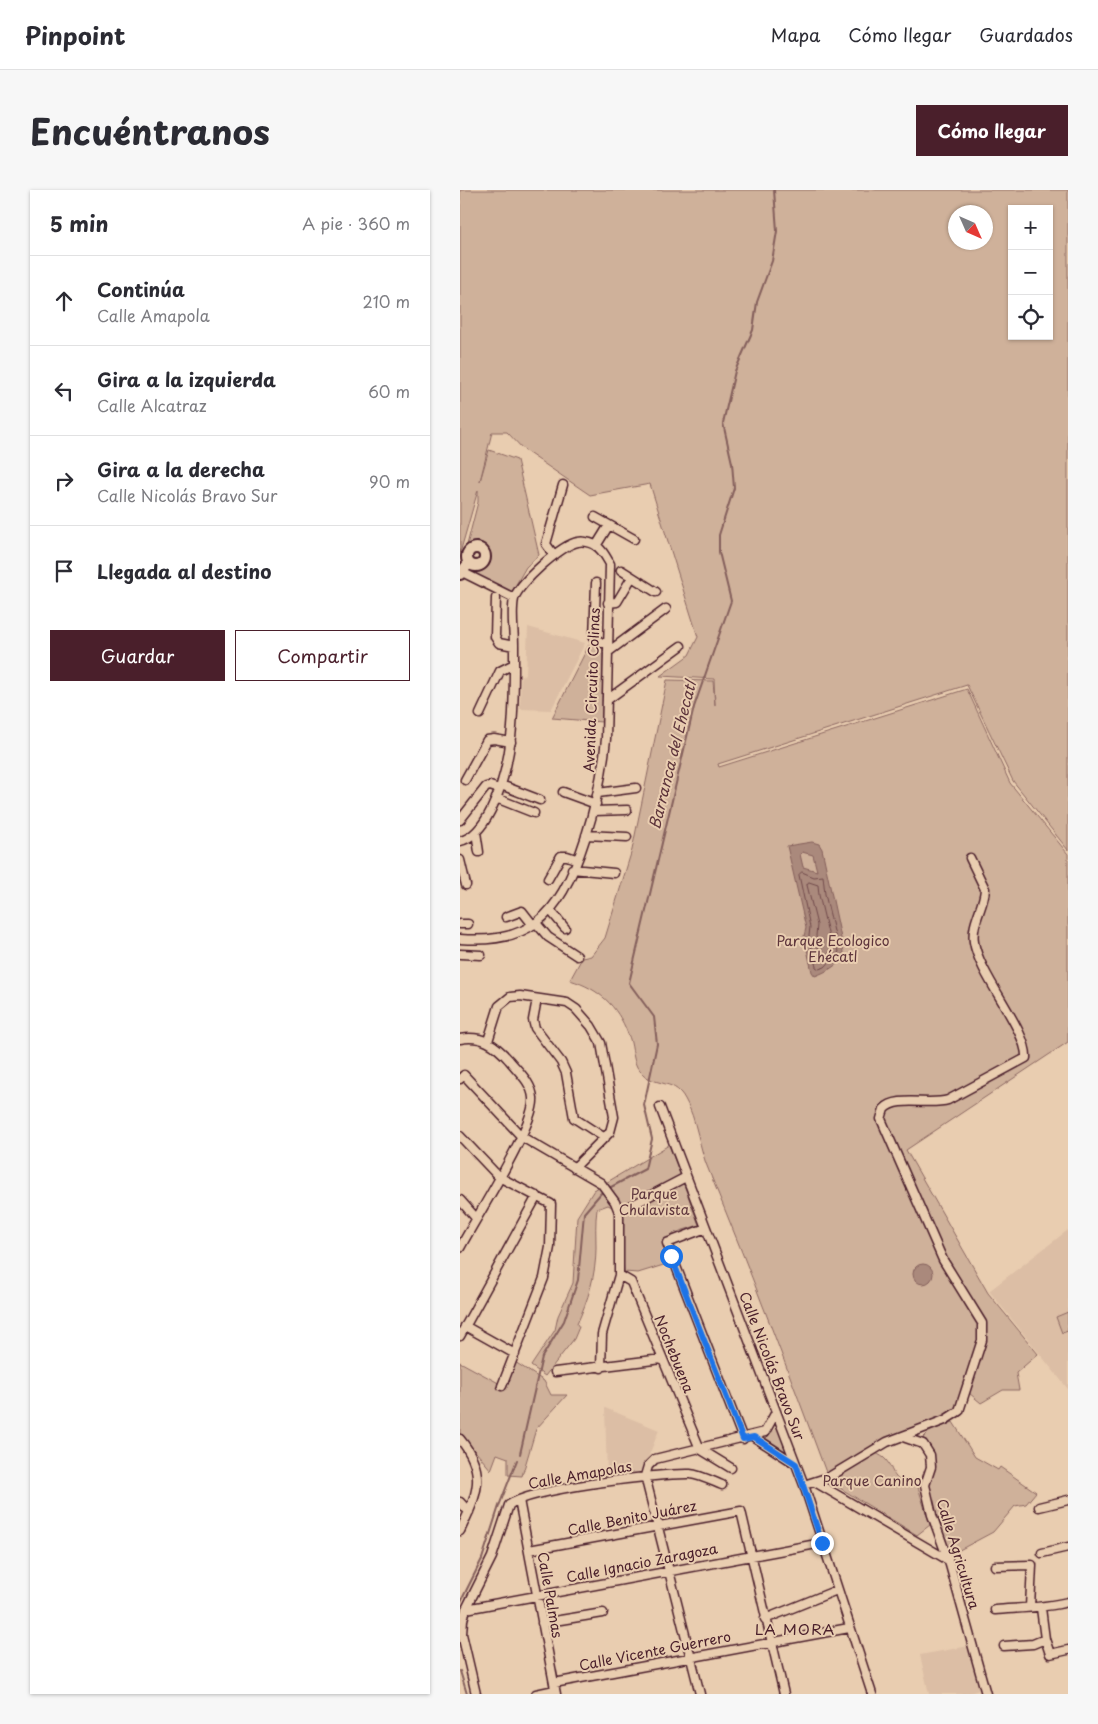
<!DOCTYPE html>
<html lang="es">
<head>
<meta charset="utf-8">
<style>
	:root { --surface:#fff; --page:#f7f7f7; --text:#2b2b33; --muted:#7c7c81; --line:#e1e1e2; --accent:#4a1f2b }
	body { margin:0; font-family:"Playpen Sans",sans-serif; background:var(--page); color:var(--text) }
	.controls { position:absolute; right:15px; top:15px; display:grid; overflow:hidden; border-radius:0px; box-shadow:0 1px 4px #0004 }
	.controls button { width:45px; height:45px; display:grid; place-items:center; padding:0; border:0; border-bottom:1px solid var(--line); background:var(--surface); color:var(--text); font:25px sans-serif }
	.compass { position:absolute; left:488px; top:15px; width:45px; height:45px; border-radius:50%; background:var(--surface); box-shadow:0 1px 4px #0004; rotate:135deg }
	.stop { position:absolute; width:15px; height:15px; margin:-11px; border:4px solid #1a73e8; border-radius:50%; background:#fff }
	.stop.end { background:#1a73e8; border-color:#fff; box-shadow:0 1px 5px #0008 }
	.list { margin:0; padding:0; list-style:none }
	h2 { display:flex; justify-content:space-between; align-items:center; height:65px; margin:0; padding:0 20px; font-size:21px }
	h2 small { font-size:16px; font-weight:400; color:var(--muted) }
	.list li { display:grid; grid-template-columns:32px 1fr auto; gap:15px; align-items:center; box-sizing:border-box; height:90px; padding:0 20px; border-top:1px solid var(--line) }
	.list b { display:block; font-size:19px; white-space:nowrap }
	.list p { margin:0; font-size:16px; white-space:nowrap; color:var(--muted) }
	.list em { font-size:16px; font-style:normal; color:var(--muted) }
	.actions { display:flex; gap:10px; padding:15px 20px }
	.actions a { flex:1; padding:11px 0; border:1px solid var(--accent); border-radius:0px; text-align:center; font-size:18px; color:var(--accent) }
	.actions .main { background:var(--accent); color:#fff }
	.icon { flex:none; width:28px; height:28px; fill:none; stroke:currentColor; stroke-width:2; stroke-linecap:round; stroke-linejoin:round }
	.map { position:relative; flex:none; width:608px; height:1504px; overflow:hidden; border-radius:0px }
	header { display:flex; align-items:center; gap:30px; box-sizing:border-box; height:70px; padding:0 25px; background:var(--surface); border-bottom:1px solid var(--line) }
	header strong { font-size:24px }
	nav { display:flex; gap:28px; margin-inline-start:auto; font-size:18px }
	.intro { display:flex; align-items:center; justify-content:space-between; box-sizing:border-box; height:120px; padding:0 30px }
	h1 { margin:0; font-size:35px }
	.button { padding:12px 22px; border-radius:0px; background:var(--accent); color:#fff; font-size:18px; font-weight:700 }
	main { display:flex; gap:30px; padding:0 30px }
	aside { flex:1; background:var(--surface); border-radius:0px; box-shadow:0 1px 4px #0004 }
	.map>svg:first-child { display:block }
	.built { fill:#dcbea5 }
	.green { fill:#cfb19a; stroke:#8c6862; fill-rule:evenodd }
	.water { fill:#aa897b; stroke:#845f5b; fill-rule:evenodd }
	.lines { fill:none; stroke-linecap:round; stroke-linejoin:round }
	.shore { stroke:#70494b; stroke-width:1 }
	.stream { stroke:#845f5b; stroke-width:2 }
	.minor-casing { stroke:#4a1f2b; stroke-width:11 }
	.major-casing { stroke:#4a1f2b; stroke-width:14 }
	.minor { stroke:#e9cdb0; stroke-width:8 }
	.major { stroke:#e9cdb0; stroke-width:10 }
	.route { stroke:#1a73e8; stroke-width:6 }
	.labels { text-anchor:middle; stroke-width:4; stroke-linejoin:round; paint-order:stroke }
	.street-label { font-size:14px; fill:#4a1f2b; stroke:#e9cdb0 }
	.park-label { font-size:14px; fill:#5e353c; stroke:#e9cdb0 }
	.water-label { font-size:15px; font-style:italic; fill:#5d343b; stroke:#e9cdb0 }
	.neighbourhood-label { font-size:15px; letter-spacing:1px; fill:#4a1f2b; stroke:#e9cdb0 }
</style>
</head>
<body>
<header>
<strong>Pinpoint</strong>
<nav><a>Mapa</a><a>Cómo llegar</a><a>Guardados</a></nav>
</header>
<div class="intro"><h1>Encuéntranos</h1><a class="button">Cómo llegar</a></div>
<main>
<aside>
<h2>5 min<small>A pie · 360 m</small></h2>
<ul class="list">
<li><svg class="icon" aria-label="ahead" viewBox="0 0 24 24"><path d="M12 20V5M6 11l6-6 6 6"/></svg><div><b>Continúa</b><p>Calle Amapola</p></div><em>210 m</em></li>
<li><svg class="icon" aria-label="left" viewBox="0 0 24 24"><path d="M17 20v-9H6M10 6l-5 5 5 5"/></svg><div><b>Gira a la izquierda</b><p>Calle Alcatraz</p></div><em>60 m</em></li>
<li><svg class="icon" aria-label="right" viewBox="0 0 24 24"><path d="M7 20v-9h11M14 6l5 5-5 5"/></svg><div><b>Gira a la derecha</b><p>Calle Nicolás Bravo Sur</p></div><em>90 m</em></li>
<li><svg class="icon" aria-label="arrive" viewBox="0 0 24 24"><path d="M6 21V4h12l-3 4 3 4H6"/></svg><div><b>Llegada al destino</b></div></li>
</ul>
<div class="actions"><a class="main">Guardar</a><a>Compartir</a></div>
</aside>
<div class="map">
<svg width="608" height="1504" viewBox="0 0 608 1504">
	<rect width="100%" height="100%" fill="#e9cdb0"/>
	<filter id="ink" filterUnits="userSpaceOnUse"><feTurbulence type="fractalNoise" baseFrequency=".02" numOctaves="2"/><feDisplacementMap in="SourceGraphic" scale="10" xChannelSelector="R" yChannelSelector="G"/><feConvolveMatrix kernelMatrix="1 2 1 2 8 2 1 2 1" color-interpolation-filters="sRGB"/></filter>
	<g filter="url(#ink)">
		<path class="built" d="M68,437L125,453L91,520L60,519L61,486L66,485Z
			M608,1040V1199L529,1101Z
			M145,1218L199,1240L183,1281L147,1287Z
			M509,1456L519,1500L506,1504H469L460,1465Z"/>
		<path class="green" d="M0,0H608V660L553,591L507,495L258,574L259,577L507,499L550,593L608,664V852L446,960L528,1103L578,1164L556,1183L559,1200H543L521,1213L503,1198L499,1211L490,1224L416,1254L367,1285C329,1183 291,1082 249,981C239,959 237,929 225,909C213,886 192,900 177,877C172,867 173,854 168,844C157,815 139,799 110,790L122,768L131,766L145,748L172,660L207,490L253,491L255,515L254,489L200,486L229,465L238,447L190,294L130,305L64,260L47,242H32L20,291L29,260L57,270L79,365L66,377L50,405L7,383C18,378 30,379 30,363C25,354 17,352 7,355L18,312V300L0,363ZM552,19H589V146H552ZM496,22H526V52H496Z
			M129,455L143,456L142,532L92,528Z
			M209,955L239,1035L214,1043L205,1056L210,1073L178,1083L164,1082L160,1021L148,1015L137,1019C135,1033 136,1044 136,1058C136,1085 128,1110 117,1134L119,1137L114,1149L85,1186L71,1176L95,1140L98,1126L113,1093L117,1027L134,1000Z
			M608,1122V1141L602,1143L596,1127Z
			M0,1172L44,1196L55,1172L84,1191L91,1205H107L76,1239L62,1286L48,1285V1268L37,1264L31,1280L0,1243Z
			M493,1232L515,1267L538,1280L540,1277L576,1302L566,1314L555,1316L533,1342L490,1365L467,1296L473,1279L474,1268L463,1248L469,1242Z
			M319,1235L330,1265L304,1250Z
			M416,1263C419,1265 424,1267 426,1270C434,1279 433,1296 451,1289L453,1293L457,1294L470,1335L457,1345L370,1292Z"/>
		<path class="water" d="M352,652L359,654L362,659L384,762C382,774 366,782 355,786L352,782L344,746L346,738L327,656ZM342,662L353,665L357,681L343,677L340,664Z
			M453 1084a10 10 0 1 1 20 0a10 10 0 1 1-20 0Z"/>
		<g class="lines">
			<path class="shore" d="M342,682L354,687L363,686L365,704L379,762L365,777L359,779L356,777L349,746L350,737L339,685Z
				M349,692L358,695L359,705L372,760L363,770L360,768L356,746L357,735L347,695Z"/>
			<path class="stream" d="M151,997L185,979L192,949L184,915L197,854L194,827L169,793L234,517L271,411L259,362V345L274,298L272,273L263,233L275,181L293,140L297,112L312,71L317,41L314,0
				M60,1264L82,1167L104,1131L118,1090L124,1023L142,1002
				M0,1413L22,1369L39,1316L57,1270
				M0,1481L7,1504"/>
			<g class="minor-casing">
				<path id="minor" d="M135,327L174,349
					M136,356L149,335
					M94,365L86,354L103,295
					M161,380L196,402
					M2,382L54,408
					M136,393L134,448L142,453H148
					M36,408L35,447L39,453L54,456
					M148,413L157,412L172,387
					M148,462L206,419
					M147,510L221,456
					M20,524L40,481L54,474
					M5,590L27,550L34,549L51,552
					M41,595L80,610
					M103,602L136,614
					M138,603L176,598
					M36,608L74,623
					M134,621L167,620
					M0,630L26,597L30,596L39,599
					M16,642L19,662
					M126,645L167,647
					M0,651C15,648 25,632 31,620C56,569 54,510 54,455C54,441 51,423 54,409C58,394 102,354 118,352C122,351 129,352 133,354C141,357 146,367 150,374L146,549C141,599 119,702 77,732C55,749 26,751 0,749
					M0,670L6,695
					M112,679L154,683
					M88,689L101,666H107L116,669
					M90,720L105,738
					M46,727L62,721L73,735
					M76,733L88,747L117,766
					M0,734H8
					M0,764L21,765
					M77,809L73,830L75,838L101,872L106,883L114,928L145,948
					M0,849C22,845 35,854 49,870C58,881 72,893 73,908C76,934 15,1029 0,1058
					M28,851L39,816L50,807L60,806L107,813L116,819L131,836L141,853L154,927L150,942L114,978
					M0,889L4,885L62,947L141,993L155,1012L159,1022V1085L142,1144L141,1178
					M200,917L344,1295L412,1504
					M0,946L39,987L91,1014L90,1057L84,1088L42,1196
					M0,1010L16,1028
					M159,1022L226,987
					M246,1038L207,1053L283,1249
					M159,1085L171,1092L240,1259L271,1278
					M5,1136L55,1164
					M0,1146L77,1006
					M95,1182L202,1169
					M294,1247L336,1274
					M443,1247L463,1254L470,1265L471,1277L465,1295L472,1325L490,1375L526,1504
					M0,1249C28,1283 17,1305 0,1341
					M185,1286L240,1504
					M185,1286L188,1276L195,1269L305,1242L316,1222
					M355,1292L488,1370
					M344,1295L369,1287L427,1252L485,1230L499,1221L522,1150V1133L483,1070L421,929L424,919C437,905 469,916 488,910L566,868C568,841 519,785 514,752C511,733 524,717 525,699L510,668
					M59,1310L96,1504
					M0,1312L9,1322
					M579,1317L608,1310
					M69,1360L281,1321L324,1504
					M582,1363L608,1357
					M535,1376L572,1375L570,1417
					M581,1418L585,1449L590,1464L608,1460
					M6,1419L362,1353
					M535,1420C560,1418 584,1418 608,1412
					M305,1429L377,1400
					M82,1433L143,1423
					M544,1456L573,1454L585,1449
					M94,1493L389,1438
					M16,1504L2,1444L3,1430L6,1419L32,1367L49,1315C70,1299 199,1283 230,1284C240,1285 252,1291 262,1295
					M76,1504L95,1500"/>
			</g>
			<g class="major-casing">
				<path id="major" d="M7 367a9 9 0 1 1 18 0a9 9 0 1 1-18 0Z
					M0,384L9,373"/>
			</g>
			<use href="#minor" class="minor"/>
			<use href="#major" class="major"/>
		</g>
	</g>
	<g class="lines" filter="url(#ink)">
		<path class="route" d="M211,1066L283,1249L294,1247L336,1274L362,1353"/>
	</g>
	<g class="labels">
		<g class="street-label">
			<text transform="translate(132 500) rotate(-88)" y="5">Avenida Circuito Colinas</text>
			<text transform="translate(214 1164) rotate(68)" y="5">Nochebuena</text>
			<text transform="translate(312 1176) rotate(69)" y="5">Calle Nicolás Bravo Sur</text>
			<text transform="translate(120 1285) rotate(-10)" y="5">Calle Amapolas</text>
			<text transform="translate(172 1328) rotate(-11)" y="5">Calle Benito Juárez</text>
			<text transform="translate(498 1364) rotate(73)" y="5">Calle Agricultura</text>
			<text transform="translate(182 1373) rotate(-11)" y="5">Calle Ignacio Zaragoza</text>
			<text transform="translate(90 1405) rotate(80)" y="5">Calle Palmas</text>
			<text transform="translate(195 1461) rotate(-11)" y="5">Calle Vicente Guerrero</text>
		</g>
		<g class="park-label">
			<text x="373" y="756">Parque Ecologico<tspan x="373" dy="16">Ehécatl</tspan></text>
			<text x="194" y="1009">Parque<tspan x="194" dy="16">Chulavista</tspan></text>
			<text x="412" y="1296">Parque Canino</text>
		</g>
		<g class="water-label">
			<text transform="translate(213 565) rotate(-76)" y="5">Barranca del Ehecatl</text>
		</g>
		<g class="neighbourhood-label">
			<text x="335" y="1445">LA MORA</text>
		</g>
	</g>
</svg>
<div class="controls">
<button>+</button>
<button>−</button>
<button><svg class="icon" aria-label="locate" viewBox="0 0 24 24"><circle cx="12" cy="12" r="6"/><path d="M12 2v4M12 18v4M2 12h4M18 12h4"/></svg></button>
</div>
<svg class="compass" viewBox="-18 -18 36 36"><path d="M0-13l5 13h-10z" fill="#e53935"/><path d="M0 13l5-13h-10z" fill="#7c7c81"/></svg>
<div class="stop" style="left:211px;top:1066px"></div>
<div class="stop end" style="left:362px;top:1353px"></div>
</div>
</main>
</body>
</html>
